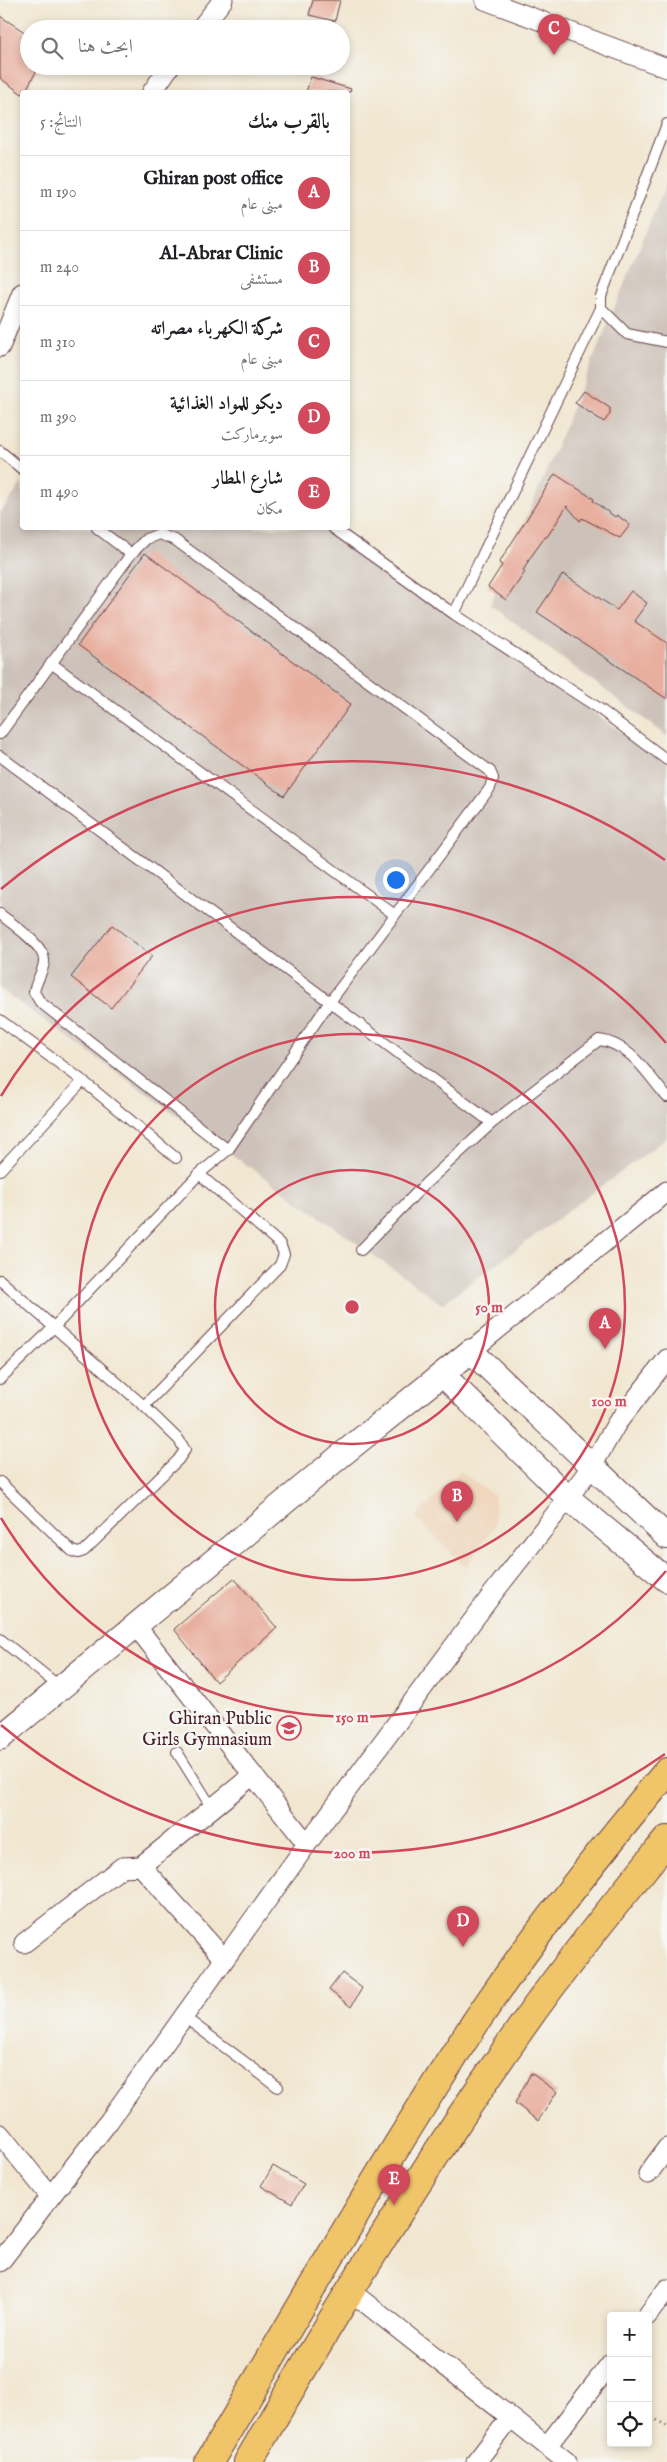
<!DOCTYPE html>
<html lang="ar">
<head>
<meta charset="utf-8">
<style>
	:root { --surface:#fff; --page:#f2f2f2; --text:#202124; --muted:#757577; --line:#e0e0e0; --accent:#d1495b }
	body { margin:0; font-family:"IM FELL English",Amiri,serif; background:var(--page); color:var(--text); direction:rtl }
	.controls { position:absolute; right:15px; bottom:15px; display:grid; overflow:hidden; border-radius:5px; box-shadow:0 2px 8px #0003 }
	.controls button { width:45px; height:45px; display:grid; place-items:center; padding:0; border:0; border-bottom:1px solid var(--line); background:var(--surface); color:var(--text); font:25px sans-serif }
	.you { position:absolute; left:395px; top:879px; width:18px; height:18px; margin:-12px; border:4px solid #fff; border-radius:50%; background:#1a73e8; box-shadow:0 0 0 8px #1a73e833 }
	.badge { display:grid; place-items:center; width:32px; height:32px; border-radius:50%; background:var(--accent); color:#fff; font-size:16px; font-weight:700 }
	.pin { position:absolute; translate:-50% -41px; filter:drop-shadow(0 1px 2px #0008) }
	.pin::after { content:''; position:absolute; top:26px; width:18px; height:15px; background:inherit; clip-path:polygon(0 0,100% 0,50% 100%) }
	.list { margin:0; padding:0; list-style:none }
	h2 { display:flex; justify-content:space-between; align-items:center; height:65px; margin:0; padding:0 20px; font-size:21px }
	h2 small { font-size:16px; font-weight:400; color:var(--muted) }
	.list li { display:grid; grid-template-columns:32px 1fr auto; gap:15px; align-items:center; box-sizing:border-box; height:75px; padding:0 20px; border-top:1px solid var(--line) }
	.list b { display:block; font-size:19px; white-space:nowrap }
	.list p { margin:0; font-size:16px; white-space:nowrap; color:var(--muted) }
	.list em { font-size:16px; font-style:normal; color:var(--muted) }
	.icon { flex:none; width:28px; height:28px; fill:none; stroke:currentColor; stroke-width:2; stroke-linecap:round; stroke-linejoin:round }
	.map { position:relative; flex:none; width:667px; height:2462px; overflow:hidden; direction:ltr }
	.search { position:absolute; background:var(--surface); box-shadow:0 2px 8px #0003; left:20px; top:20px; width:330px; height:55px; display:flex; align-items:center; gap:12px; box-sizing:border-box; padding:0 18px; border-radius:28px; color:var(--muted); font-size:19px }
	.panel { position:absolute; background:var(--surface); box-shadow:0 2px 8px #0003; left:20px; top:90px; width:330px; height:440px; border-radius:5px; direction:rtl }
	.map>svg:first-child { display:block }
	.built { fill:#efd6bc }
	.industrial { fill:#cdc2b9 }
	.building { fill:#e8ae9e }
	.lines { fill:none; stroke-linecap:round; stroke-linejoin:round }
	.service-casing { stroke:#633d44; stroke-width:12 }
	.minor-casing { stroke:#633d44; stroke-width:21 }
	.tertiary-casing { stroke:#633d44; stroke-width:26 }
	.primary-casing { stroke:#633d44; stroke-width:30 }
	.path { stroke:#633d44; stroke-width:3; stroke-dasharray:1 4; stroke-linecap:butt }
	.service { stroke:#fff; stroke-width:10 }
	.minor { stroke:#fff; stroke-width:19 }
	.tertiary { stroke:#fff; stroke-width:24 }
	.primary { stroke:#f0c469; stroke-width:28 }
	.ring { fill:none; stroke:#d1495b; stroke-width:2.5 }
	.labels { text-anchor:middle; stroke-width:5; stroke-linejoin:round; paint-order:stroke }
	.poi-label { font-size:18px; fill:#4a1f2b; stroke:#f6f6f2; text-anchor:end }
	.centre { fill:#d1495b; stroke:#f6f6f2; stroke-width:2.5 }
	.ring-label { font-size:15px; text-anchor:middle; font-weight:bold; fill:#d1495b; stroke:#f6f6f2; stroke-width:5; stroke-linejoin:round; paint-order:stroke }
</style>
</head>
<body>
<div class="map">
<svg width="667" height="2462" viewBox="0 0 667 2462">
	<rect width="100%" height="100%" fill="#f6f6f2"/>
	<filter id="ink" filterUnits="userSpaceOnUse"><feTurbulence type="fractalNoise" baseFrequency=".02" numOctaves="2"/><feDisplacementMap in="SourceGraphic" scale="10" xChannelSelector="R" yChannelSelector="G"/><feConvolveMatrix kernelMatrix="1 2 1 2 8 2 1 2 1" color-interpolation-filters="sRGB"/></filter>
	<filter id="wash" filterUnits="userSpaceOnUse"><feTurbulence type="fractalNoise" baseFrequency=".0096" numOctaves="4" result="noise"/><feDisplacementMap in="SourceGraphic" scale="20" xChannelSelector="R" yChannelSelector="G"/><feGaussianBlur stdDeviation="1.12" result="paint"/><feColorMatrix in="noise" values="0 0 0 0 0 0 0 0 0 0 0 0 0 0 0 0 0 1.4 0 .05"/><feComposite in="paint" operator="in"/></filter>
	<g filter="url(#wash)">
		<rect width="100%" height="100%" fill="#f1e7d1"/>
		<path class="built" d="M460,1471L494,1496L495,1526L466,1567L415,1518Z"/>
		<path class="industrial" d="M667,182V736L490,605Z
			M22,483V528H331L667,764V1138L442,1304L0,989V513Z"/>
		<g id="blocks">
			<path class="building" d="M313,0H340L335,21L309,15Z
				M0,16L29,35V66H39L25,92L22,94L0,78Z
				M311,77L351,89L350,92H306Z
				M584,391L610,408V414L604,422L575,403Z
				M555,474L594,499L593,501L615,517L617,515L630,525L620,538L582,518L580,521L567,506L547,537H545L530,558L523,571L525,572L506,600L488,587L502,565L499,563Z
				M145,553L351,704L284,796L78,645Z
				M563,574L617,610L631,591L647,603L634,621L667,643V699L537,612Z
				M112,925L152,956L111,1008L71,977Z
				M234,1578L277,1628L216,1682L174,1629Z
				M342,1973L362,1988L351,2007L329,1990Z
				M531,2073L557,2092L538,2121L515,2103Z
				M273,2166L304,2184L292,2204L261,2186Z"/>
		</g>
	</g>
	<g filter="url(#ink)">
		<use href="#blocks" fill-opacity="0" stroke="#633d44" stroke-width="1"/>
		<g class="lines">
			<g class="service-casing">
				<path id="service" d="M667,124L601,296V308L627,334L667,342
					M0,451L22,469
					M97,528L131,554
					M333,528L454,614L597,707L667,760
					M454,614L601,308
					M51,663L395,915
					M0,734L131,554L146,539L159,534L175,540L490,771L493,778L490,788L329,1003L228,1150L199,1174L55,1326L0,1379
					M0,756L492,1123
					M0,914C12,924 46,946 44,962C43,972 36,981 34,992L40,1002L228,1150
					M0,1020L83,1081
					M0,1170L83,1081L176,1158
					M361,1250L426,1183L492,1123L599,1040C631,1044 647,1074 667,1097
					M0,1280L144,1406L179,1440L185,1450L178,1460L84,1551L78,1553L72,1551L0,1482
					M144,1406L280,1265L284,1254L280,1244L199,1174
					M0,1639L60,1687
					M177,1752L212,1808
					M183,2016L278,2087"/>
			</g>
			<g class="minor-casing">
				<path id="minor" d="M485,0L667,68
					M200,29L223,0
					M152,92L170,66
					M0,347L22,293
					M471,1351L667,1191
					M136,1626L307,1844
					M141,1866L253,1775
					M24,1943L122,1867L141,1866L224,1959
					M0,2134L50,2196
					M648,2174L667,2148
					M0,2262L109,2121L307,1844L494,1592L568,1498L592,1466L617,1423L667,1359
					M349,2290L567,2462
					M647,2316L667,2289
					M547,2446L611,2363
					M476,2462L510,2418"/>
			</g>
			<g class="tertiary-casing">
				<path id="tertiary" d="M443,1375L568,1498L667,1580
					M0,1738L339,1457L471,1351L667,1537"/>
			</g>
			<g class="primary-casing">
				<path id="primary" d="M209,2462C297,2314 382,2164 477,2020C535,1934 600,1851 667,1772
					M248,2462C333,2315 422,2170 519,2031C565,1965 616,1903 667,1840"/>
			</g>
			<path class="path" d="M648,2415L667,2426"/>
			<use href="#service" class="service"/>
			<use href="#minor" class="minor"/>
			<use href="#tertiary" class="tertiary"/>
			<use href="#primary" class="primary"/>
		</g>
	</g>
	<g class="ring">
		<circle cx="352" cy="1307" r="137"/>
		<circle cx="352" cy="1307" r="273"/>
		<path d="M666 1571A410 410 0 0 1 1 1518M1 1096A410 410 0 0 1 666 1043"/>
		<path d="M665 1754A546 546 0 0 1 1 1725M1 889A546 546 0 0 1 665 860"/>
	</g>
	<defs>
		<g id="school-ring" transform="scale(1.25)"><circle r="9.5" fill="#f6f6f2" stroke="#d1495b" stroke-width="1.5"/><path d="M0-5L7-2L0 1L-7-2ZM-4 1L0 2.5L4 1V4Q0 6-4 4Z" fill="#d1495b"/></g>
	</defs>
	<g fill-rule="evenodd">
		<use href="#school-ring" x="289" y="1728"/>
	</g>
	<g class="labels">
		<g class="poi-label">
			<text x="272" y="1724">Ghiran Public<tspan x="272" dy="21">Girls Gymnasium</tspan></text>
		</g>
	</g>
	<circle cx="352" cy="1307" r="8" class="centre"/>
	<g class="ring-label">
		<text x="489" y="1312">50 m</text>
		<text x="609" y="1406">100 m</text>
		<text x="352" y="1722">150 m</text>
		<text x="352" y="1858">200 m</text>
	</g>
</svg>
<div class="controls">
<button>+</button>
<button>−</button>
<button><svg class="icon" aria-label="locate" viewBox="0 0 24 24"><circle cx="12" cy="12" r="6"/><path d="M12 2v4M12 18v4M2 12h4M18 12h4"/></svg></button>
</div>
<div class="you"></div>
<div class="pin badge" style="left:605px;top:1349px">A</div>
<div class="pin badge" style="left:457px;top:1522px">B</div>
<div class="pin badge" style="left:554px;top:55px">C</div>
<div class="pin badge" style="left:463px;top:1947px">D</div>
<div class="pin badge" style="left:394px;top:2205px">E</div>
<div class="search"><svg class="icon" aria-label="search" viewBox="0 0 24 24"><circle cx="10" cy="10" r="6"/><path d="M15 15l6 6"/></svg>ابحث هنا</div>
<section class="panel">
<h2>بالقرب منك<small>النتائج: 5</small></h2>
<ul class="list">
<li><span class="badge">A</span><div><b>Ghiran post office</b><p>مبنى عام</p></div><em>190 m</em></li>
<li><span class="badge">B</span><div><b>Al-Abrar Clinic</b><p>مستشفى</p></div><em>240 m</em></li>
<li><span class="badge">C</span><div><b>شركة الكهرباء مصراته</b><p>مبنى عام</p></div><em>310 m</em></li>
<li><span class="badge">D</span><div><b>ديكو للمواد الغذائية</b><p>سوبرماركت</p></div><em>390 m</em></li>
<li><span class="badge">E</span><div><b>شارع المطار</b><p>مكان</p></div><em>490 m</em></li>
</ul>
</section>
</div>
</body>
</html>
